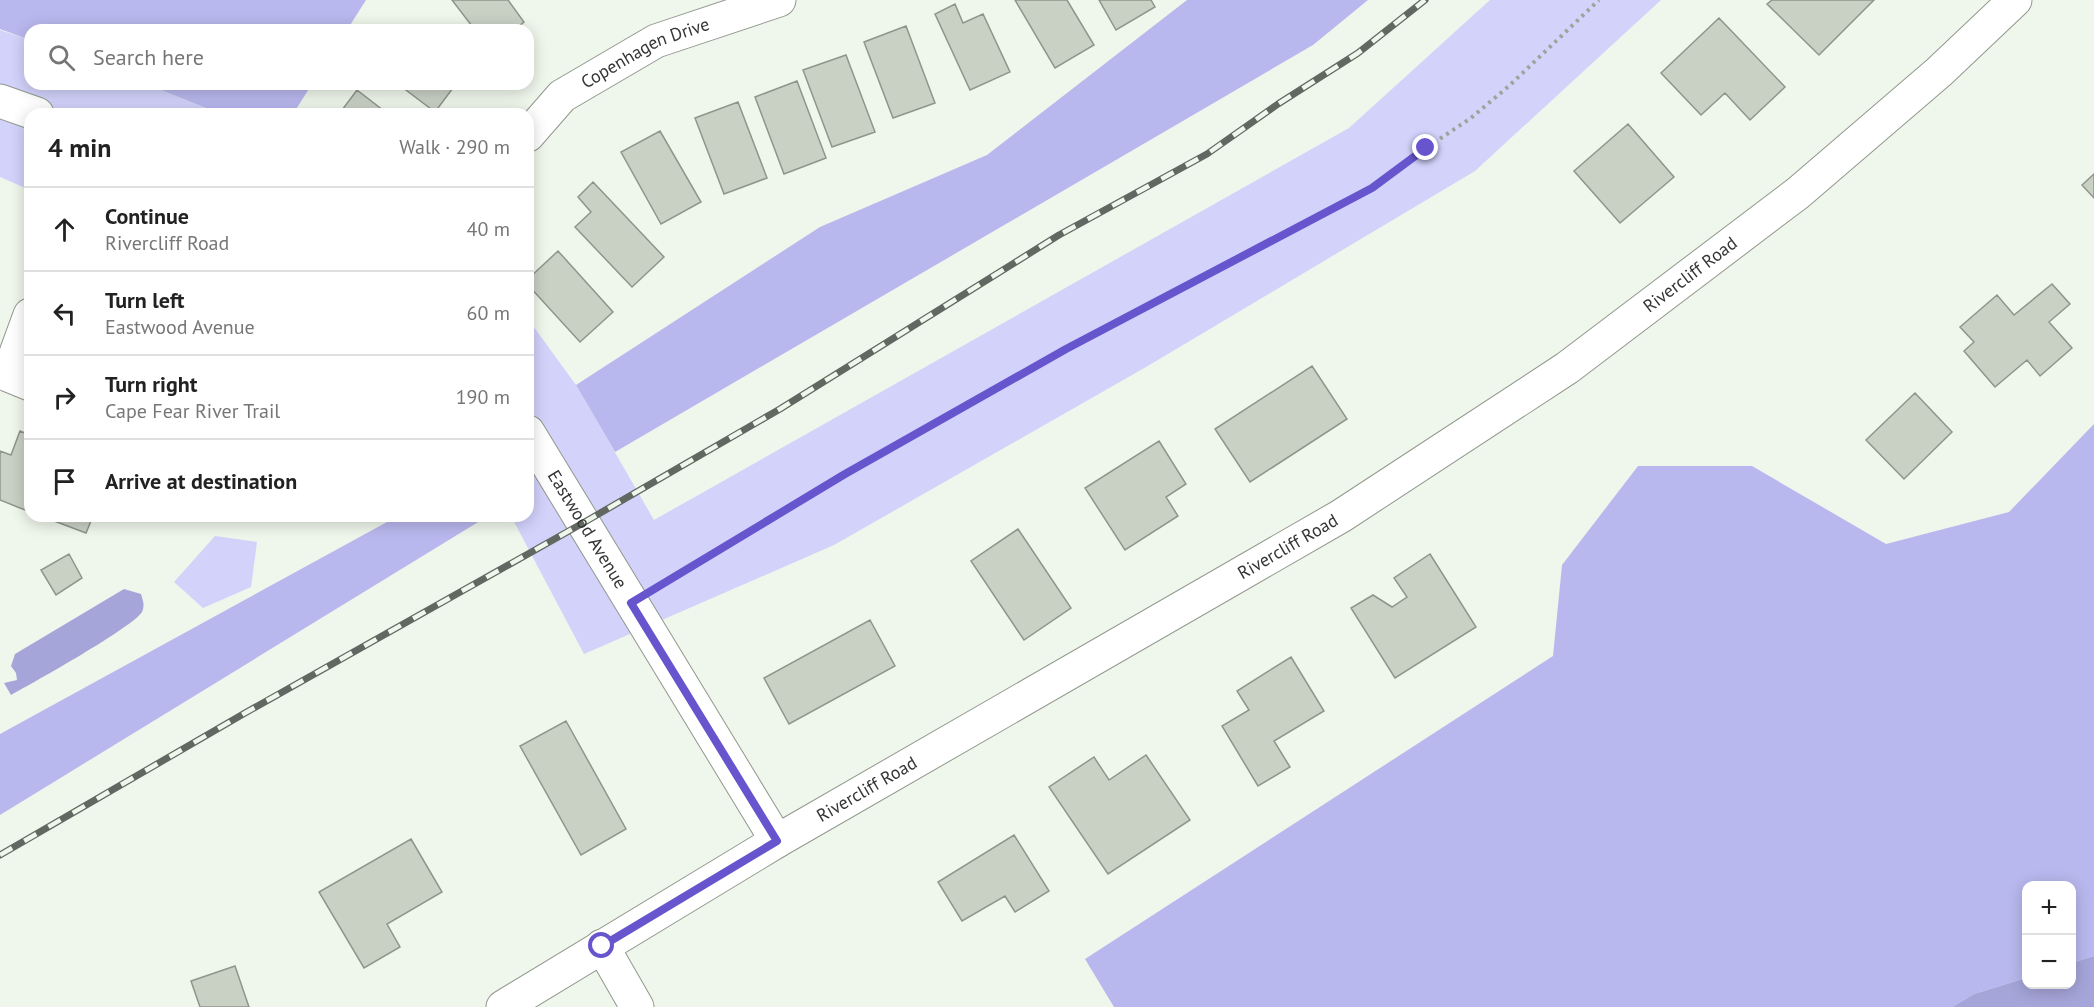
<!DOCTYPE html>
<html lang="en">
<head>
<meta charset="utf-8">
<style>
	:root { --surface:#fff; --page:#f6f6f6; --text:#222; --muted:#767676; --line:#e0e0e0 }
	body { margin:0; font-family:"PT Sans",sans-serif; background:var(--page); color:var(--text) }
	.controls { position:absolute; right:18px; bottom:18px; display:grid; overflow:hidden; border-radius:12px; box-shadow:0 3px 15px #0003 }
	.controls button { width:54px; height:54px; display:grid; place-items:center; padding:0; border:0; border-bottom:2px solid var(--line); background:var(--surface); color:var(--text); font:30px sans-serif }
	.stop { position:absolute; width:18px; height:18px; margin:-14px; border:4px solid #6755ce; border-radius:50%; background:#fff }
	.stop.end { background:#6755ce; border-color:#fff; box-shadow:0 2px 6px #0008 }
	.list { margin:0; padding:0; list-style:none }
	h2 { display:flex; justify-content:space-between; align-items:center; height:78px; margin:0; padding:0 24px; font-size:26px }
	h2 small { font-size:20px; font-weight:400; color:var(--muted) }
	.list li { display:grid; grid-template-columns:39px 1fr auto; gap:18px; align-items:center; box-sizing:border-box; height:84px; padding:0 24px; border-top:2px solid var(--line) }
	.list b { display:block; font-size:22px; white-space:nowrap }
	.list p { margin:0; font-size:20px; white-space:nowrap; color:var(--muted) }
	.list em { font-size:20px; font-style:normal; color:var(--muted) }
	.icon { flex:none; width:33px; height:33px; fill:none; stroke:currentColor; stroke-width:2; stroke-linecap:round; stroke-linejoin:round }
	.map { position:relative; flex:none; width:2094px; height:1007px; overflow:hidden }
	.search { position:absolute; background:var(--surface); box-shadow:0 3px 15px #0003; left:24px; top:24px; width:510px; height:66px; display:flex; align-items:center; gap:15px; box-sizing:border-box; padding:0 21px; border-radius:18px; color:var(--muted); font-size:22px }
	.panel { position:absolute; background:var(--surface); box-shadow:0 3px 15px #0003; left:24px; top:108px; width:510px; height:414px; border-radius:18px }
	.map>svg:first-child { display:block }
	.green { fill:#d2d2fb }
	.forest { fill:#b9b8ee }
	.water { fill:#a6a5da }
	.building { fill:#c9d0c4; stroke:#8f958b; stroke-width:1.5 }
	.lines { fill:none; stroke-linecap:round; stroke-linejoin:round }
	.minor-casing { stroke:#91988d; stroke-width:35 }
	.path { stroke:#9ea49c; stroke-width:4; stroke-dasharray:3 4.5; stroke-linecap:butt }
	.minor { stroke:#fff; stroke-width:33 }
	.rail-casing { stroke:#636761; stroke-width:7 }
	.rail { stroke:#eff6eb; stroke-width:4.5; stroke-dasharray:14; stroke-linecap:butt }
	.route { stroke:#6755ce; stroke-width:8 }
	.labels { text-anchor:middle; stroke-width:4.5; stroke-linejoin:round; paint-order:stroke }
	.street-label { font-size:18px; fill:#333632; stroke:#eff6eb }
</style>
</head>
<body>
<div class="map">
<svg width="2094" height="1007" viewBox="0 0 2094 1007">
	<rect width="100%" height="100%" fill="#eff6eb"/>
	<path class="green" d="M1490,0H1661L1475,171L1146,367L834,545L584,654L511,516H528V319L576,385L654,520L1349,128Z
		M0,30L30,40V84H146L221,114H30V190L0,177Z
		M215,536L257,542L251,587L203,608L174,582Z"/>
	<path class="forest" d="M0,0H366L347,30H30V40L0,29Z
		M1187,0H1368L1313,45L615,452L576,385L820,227L987,155Z
		M146,84H312L293,114H221Z
		M2094,424V956L2072,963V886H2026V978L1974,994L1952,1007H1114L1085,959L1553,656L1562,565L1638,466H1752L1886,544L2009,512Z
		M398,516H488L0,815V734Z"/>
	<path class="water" d="M124,589L141,594C143,601 145,605 142,612C133,627 33,683 11,695L4,683L17,680L16,673L11,666L15,654Z
		M2094,956V1007H1952L1974,994L2026,978V984H2072V963Z"/>
	<path class="building" d="M452,0H508L524,22L514,30H475Z
		M1015,0H1067L1094,45L1055,68Z
		M1099,0H1151L1155,7L1116,30Z
		M1772,0H1874L1819,55L1767,4Z
		M955,4L963,23L983,14L1010,72L970,90L935,14Z
		M1719,18L1785,87L1750,120L1725,93L1701,115L1661,73Z
		M906,26L935,103L893,118L864,42Z
		M846,55L875,132L832,147L803,70Z
		M797,81L826,158L784,174L755,97Z
		M398,84H456L435,112Z
		M357,90L388,114H339Z
		M738,102L767,178L724,194L695,118Z
		M1628,124L1674,177L1620,223L1574,171Z
		M660,131L701,202L661,224L621,152Z
		M2094,174V198L2082,185Z
		M593,182L664,257L632,287L575,227L591,212L578,197Z
		M558,251L613,312L580,342L528,285V279Z
		M2052,284L2070,304L2049,322L2072,348L2040,376L2027,360L1995,387L1964,351L1974,342L1960,327L1997,295L2014,315Z
		M1312,366L1347,419L1250,482L1215,429Z
		M1915,393L1952,432L1904,479L1866,440Z
		M20,431L30,435V512L0,500V451L11,455Z
		M1159,441L1186,484L1166,497L1178,516L1125,550L1085,488Z
		M41,516H93L86,533Z
		M1018,529L1071,608L1024,640L971,561Z
		M69,554L82,578L56,595L41,570Z
		M1430,554L1476,627L1395,678L1351,608L1373,595L1392,607L1407,597L1394,578Z
		M870,620L895,666L789,724L764,678Z
		M1291,657L1324,711L1274,741L1290,767L1258,786L1222,726L1249,710L1237,691Z
		M566,721L626,829L581,855L520,746Z
		M1146,755L1190,820L1108,874L1049,787L1094,757L1109,780Z
		M1014,835L1049,891L1015,912L1005,896L962,921L938,882Z
		M411,839L442,892L387,924L400,947L364,968L319,892Z
		M235,966L249,1007H200L191,981Z"/>
	<g class="lines">
		<g class="minor-casing">
			<g id="minor">
				<path d="M0,101L37,114"/>
				<path id="s1" d="M528,135L562,96L656,41L779,0"/>
				<path d="M30,315L8,375L30,384"/>
				<path id="s2" d="M528,432L777,841"/>
				<path d="M602,946L637,1007"/>
				<path id="s3" d="M503,1007L777,841L1341,516L1567,368L1798,193L1939,72L2015,0"/>
			</g>
		</g>
		<path class="path" d="M660,586L845,474L1066,349L1372,188L1426,148L1471,118L1509,86L1599,0"/>
		<use href="#minor" class="minor"/>
		<g class="rail-casing">
			<path id="rail" d="M0,855L245,713L583,523L780,409L1059,235L1207,154L1278,104L1358,53L1425,0"/>
		</g>
		<use href="#rail" class="rail"/>
	</g>
	<g class="lines">
		<path class="route" d="M602,946L777,841L631,603L845,474L1066,349L1372,188L1426,148"/>
	</g>
	<g class="labels">
		<g class="street-label">
			<text dy="6" stroke="none"><textPath href="#s1" startOffset="146">Copenhagen Drive</textPath></text>
			<text dy="6" stroke="none"><textPath href="#s3" startOffset="1396">Rivercliff Road</textPath></text>
			<text dy="6" stroke="none"><textPath href="#s2" startOffset="114">Eastwood Avenue</textPath></text>
			<text dy="6" stroke="none"><textPath href="#s3" startOffset="910">Rivercliff Road</textPath></text>
			<text dy="6" stroke="none"><textPath href="#s3" startOffset="424">Rivercliff Road</textPath></text>
		</g>
	</g>
</svg>
<div class="controls">
<button>+</button>
<button>−</button>
</div>
<div class="stop" style="left:602px;top:946px"></div>
<div class="stop end" style="left:1426px;top:148px"></div>
<div class="search"><svg class="icon" aria-label="search" viewBox="0 0 24 24"><circle cx="10" cy="10" r="6"/><path d="M15 15l6 6"/></svg>Search here</div>
<section class="panel">
<h2>4 min<small>Walk · 290 m</small></h2>
<ul class="list">
<li><svg class="icon" aria-label="ahead" viewBox="0 0 24 24"><path d="M12 20V5M6 11l6-6 6 6"/></svg><div><b>Continue</b><p>Rivercliff Road</p></div><em>40 m</em></li>
<li><svg class="icon" aria-label="left" viewBox="0 0 24 24"><path d="M17 20v-9H6M10 6l-5 5 5 5"/></svg><div><b>Turn left</b><p>Eastwood Avenue</p></div><em>60 m</em></li>
<li><svg class="icon" aria-label="right" viewBox="0 0 24 24"><path d="M7 20v-9h11M14 6l5 5-5 5"/></svg><div><b>Turn right</b><p>Cape Fear River Trail</p></div><em>190 m</em></li>
<li><svg class="icon" aria-label="arrive" viewBox="0 0 24 24"><path d="M6 21V4h12l-3 4 3 4H6"/></svg><div><b>Arrive at destination</b></div></li>
</ul>
</section>
</div>
</body>
</html>
